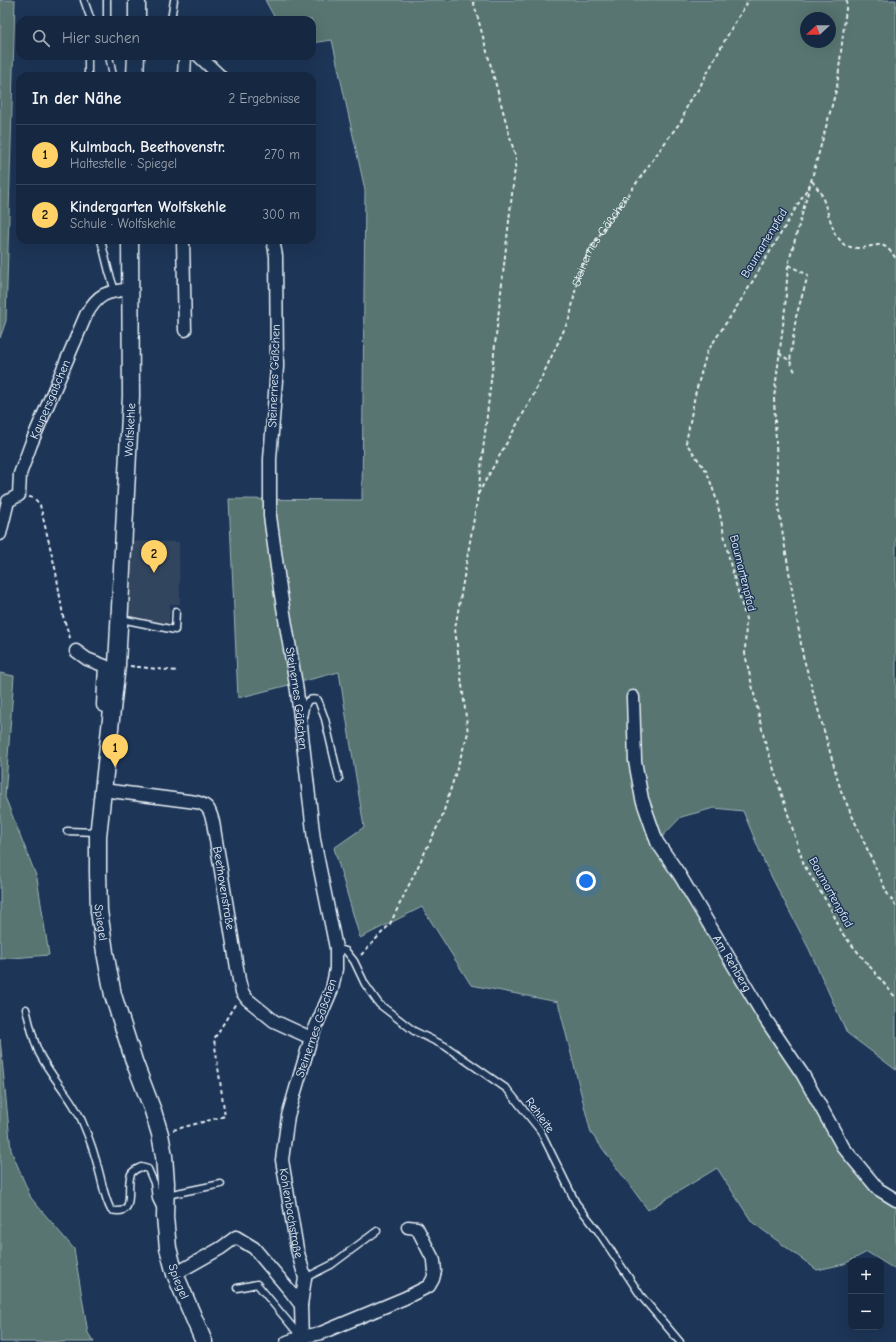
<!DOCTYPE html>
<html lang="de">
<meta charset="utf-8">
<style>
body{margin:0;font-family:"Comic Neue",sans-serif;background:#23344c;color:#f1f3f6}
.controls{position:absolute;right:12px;bottom:12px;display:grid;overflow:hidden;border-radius:8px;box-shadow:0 4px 16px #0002}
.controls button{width:36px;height:36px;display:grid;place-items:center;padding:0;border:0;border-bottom:1px solid #35445a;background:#162841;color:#f1f3f6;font:20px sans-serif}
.compass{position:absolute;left:800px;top:12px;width:36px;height:36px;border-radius:50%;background:#162841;box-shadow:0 4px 16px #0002;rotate:248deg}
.you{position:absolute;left:586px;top:881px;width:14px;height:14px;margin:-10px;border:3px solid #fff;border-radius:50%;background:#1a73e8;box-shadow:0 0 0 6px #1a73e833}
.badge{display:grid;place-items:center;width:26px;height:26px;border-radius:50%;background:#ffd166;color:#111;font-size:13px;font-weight:700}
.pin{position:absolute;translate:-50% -33px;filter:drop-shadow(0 1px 2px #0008)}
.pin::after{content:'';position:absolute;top:21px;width:14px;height:12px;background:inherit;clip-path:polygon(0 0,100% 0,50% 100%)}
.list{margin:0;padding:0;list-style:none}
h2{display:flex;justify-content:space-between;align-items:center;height:52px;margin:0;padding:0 16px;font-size:17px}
h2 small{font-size:13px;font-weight:400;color:#9ea6b1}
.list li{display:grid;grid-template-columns:26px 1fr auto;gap:12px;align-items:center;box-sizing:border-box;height:60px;padding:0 16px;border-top:1px solid #35445a}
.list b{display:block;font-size:15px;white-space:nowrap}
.list p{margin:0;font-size:13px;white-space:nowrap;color:#9ea6b1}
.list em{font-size:13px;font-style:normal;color:#9ea6b1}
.icon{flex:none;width:22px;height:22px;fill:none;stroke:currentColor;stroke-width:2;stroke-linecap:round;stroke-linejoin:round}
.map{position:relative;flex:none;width:896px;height:1342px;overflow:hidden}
.search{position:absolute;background:#162841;box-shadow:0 4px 16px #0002;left:16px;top:16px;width:300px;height:44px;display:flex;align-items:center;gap:10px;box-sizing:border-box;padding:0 14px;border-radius:12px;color:#9ea6b1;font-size:15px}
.panel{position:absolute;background:#162841;box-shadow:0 4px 16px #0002;left:16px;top:72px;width:300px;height:172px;border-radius:12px}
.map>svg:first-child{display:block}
</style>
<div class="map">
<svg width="896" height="1342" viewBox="0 0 896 1342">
<rect width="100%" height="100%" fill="#1d3557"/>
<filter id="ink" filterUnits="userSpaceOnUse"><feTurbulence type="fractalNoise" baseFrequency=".025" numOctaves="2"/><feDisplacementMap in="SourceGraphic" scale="8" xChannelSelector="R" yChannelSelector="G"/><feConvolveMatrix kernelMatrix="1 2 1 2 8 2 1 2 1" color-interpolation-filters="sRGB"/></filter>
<g filter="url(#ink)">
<path fill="#32445e" d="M129 541 179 542 180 604H170L169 626 141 621 129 617 127 612Z"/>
<path fill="#587471" stroke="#a0b2b4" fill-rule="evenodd" d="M0 0H15L6 321 0 338Z
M265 0H896V1070L847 1033 809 949 766 866 743 811 714 808 681 817 657 842 843 1147 896 1200V1270L867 1252 844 1264 817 1270 752 1222 717 1168 648 1210 591 1133 558 1002 471 985 422 907 360 938 334 848 364 827 339 672 238 698 229 499 362 500 365 190 332 40 312 43V20H276ZM806 18H830V42H806Z
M0 673 14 676 5 797 37 878 49 955 0 959Z
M0 1039 11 1150 31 1198 74 1249 88 1333 94 1342H0Z"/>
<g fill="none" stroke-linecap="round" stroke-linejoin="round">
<g stroke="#e8f1f8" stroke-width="9">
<path id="lane" d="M84 0 91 20
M107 0V20
M171 20 174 0
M109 56 113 76
M88 76V56
M101 240 109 272 115 291
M121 619 175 630 176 611
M303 717C306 707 304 696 318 700L325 719 339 779
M67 831 97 832
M336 948 346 951 354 961 365 984 379 1004 414 1031 445 1046 507 1089 540 1130 576 1203 598 1231 641 1296 680 1342
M26 1009C30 1024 33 1040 39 1053 52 1079 74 1099 84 1126 91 1142 96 1159 100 1175 103 1187 105 1199 111 1210 138 1217 125 1187 131 1174 133 1170 137 1169 141 1167L148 1169 154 1183 156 1199 161 1209
M167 1195 221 1184
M305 1278 331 1265 377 1231
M237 1288 257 1284 300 1336"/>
</g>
<g stroke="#e8f1f8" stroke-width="15">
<g id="street">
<path d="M199 56 220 76"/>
<path d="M184 76 185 56"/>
<path d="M183 240 185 330"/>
<path id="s2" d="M273 240 276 256 277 367 270 459V516L280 589 297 691 314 840 336 948V969L332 989 311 1038 297 1085 288 1116 282 1160 297 1249 305 1278 301 1305 302 1342"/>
<path id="s3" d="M0 534 8 501 19 495 20 474 31 444 86 315C99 292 107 292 131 289"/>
<path d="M76 651 87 659 105 666 103 705 112 709"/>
<path id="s4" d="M633 697 635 761 642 799 657 842 679 874 766 1020 803 1075 843 1147 878 1189 896 1200"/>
<path id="s5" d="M103 790 196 802C209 805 210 811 213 822L239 980 242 992 247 999 274 1021 311 1038"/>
<path d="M175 1274 221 1248 236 1237 254 1248 291 1292 301 1305"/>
<path d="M287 1342 301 1337 321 1333 405 1298 429 1286 433 1279 435 1271 434 1261 417 1228 408 1227"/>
</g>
</g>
<g stroke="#e8f1f8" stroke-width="19">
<g id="secondary">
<path d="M137 20V0"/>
<path d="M135 76 136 56"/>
<path id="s6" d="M130 240 131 396 117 665 98 836V872L99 911 105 952 113 995 134 1061 153 1111 160 1134 164 1156 166 1183 165 1217 168 1248 175 1274 204 1342"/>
</g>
</g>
<g stroke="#e8f1f8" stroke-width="2" stroke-dasharray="4 3" stroke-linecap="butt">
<path d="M847 0 837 87 788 265 785 309 774 398 779 511 803 656 841 791 887 893 896 906"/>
<path d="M812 181 821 193 835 234 845 246C850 247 855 248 861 248 880 245 884 240 896 259"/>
<path d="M810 184 745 294 707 352 695 395 686 443 707 472 717 501 731 567 746 619 745 654 764 738 804 865 830 907 842 933 896 998"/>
<path d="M788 265 808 275 796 317 790 361"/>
<path d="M779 353 790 361 796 374"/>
<path id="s1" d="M478 494 533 396 570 317 578 277 589 250 669 137 682 120 689 101 698 90 731 29 749 0"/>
<path d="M29 497 34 498 40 505 56 572 63 616 71 641"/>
<path d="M130 666 177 671"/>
<path d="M361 955 390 924 442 817 468 733 455 629 478 495 516 159 473 0"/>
<path d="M173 1130 225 1116 214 1039 236 1003"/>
</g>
<use href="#lane" stroke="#1d3557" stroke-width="6"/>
<use href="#street" stroke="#1d3557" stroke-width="12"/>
<use href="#secondary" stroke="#1d3557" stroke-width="16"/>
</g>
</g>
<g text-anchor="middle" stroke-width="3" stroke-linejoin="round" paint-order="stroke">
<g font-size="12" fill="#e8f1f8" stroke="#1d3557">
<text dy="4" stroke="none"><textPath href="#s1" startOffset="283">Steinernes Gäßchen</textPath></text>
<text transform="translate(764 243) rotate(-59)" y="4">Baumartenpfad</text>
<text transform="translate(274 376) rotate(-88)" y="4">Steinernes Gäßchen</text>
<text dy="4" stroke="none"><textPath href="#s3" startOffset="148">Kaupersgäßchen</textPath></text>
<text transform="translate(130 430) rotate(-87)" y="4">Wolfskehle</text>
<text transform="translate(743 573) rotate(76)" y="4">Baumartenpfad</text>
<text dy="4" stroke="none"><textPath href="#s2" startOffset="461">Steinernes Gäßchen</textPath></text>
<text dy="4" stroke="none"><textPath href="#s5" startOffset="189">Beethovenstraße</textPath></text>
<text transform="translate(831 892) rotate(61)" y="4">Baumartenpfad</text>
<text dy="4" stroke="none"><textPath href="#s6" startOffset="684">Spiegel</textPath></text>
<text dy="4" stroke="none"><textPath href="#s4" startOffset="291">Am Rehberg</textPath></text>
<text transform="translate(316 1028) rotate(-71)" y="4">Steinernes Gäßchen</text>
<text transform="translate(540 1115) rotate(54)" y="4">Rehleite</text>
<text dy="4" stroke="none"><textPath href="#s2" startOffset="988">Kohlenbachstraße</textPath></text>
<text dy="4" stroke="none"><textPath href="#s6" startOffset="1054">Spiegel</textPath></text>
</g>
</g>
</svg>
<div class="controls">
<button>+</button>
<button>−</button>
</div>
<svg class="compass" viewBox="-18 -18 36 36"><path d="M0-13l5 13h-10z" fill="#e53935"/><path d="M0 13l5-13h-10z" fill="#9ea6b1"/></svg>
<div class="you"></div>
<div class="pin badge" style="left:115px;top:767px">1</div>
<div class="pin badge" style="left:154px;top:573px">2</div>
<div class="search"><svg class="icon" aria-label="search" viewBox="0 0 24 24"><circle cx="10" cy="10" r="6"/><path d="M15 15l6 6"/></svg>Hier suchen</div>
<section class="panel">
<h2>In der Nähe<small>2 Ergebnisse</small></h2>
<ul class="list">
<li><span class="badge">1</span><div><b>Kulmbach, Beethovenstr.</b><p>Haltestelle · Spiegel</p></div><em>270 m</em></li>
<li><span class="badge">2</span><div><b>Kindergarten Wolfskehle</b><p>Schule · Wolfskehle</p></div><em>300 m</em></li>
</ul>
</section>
</div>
